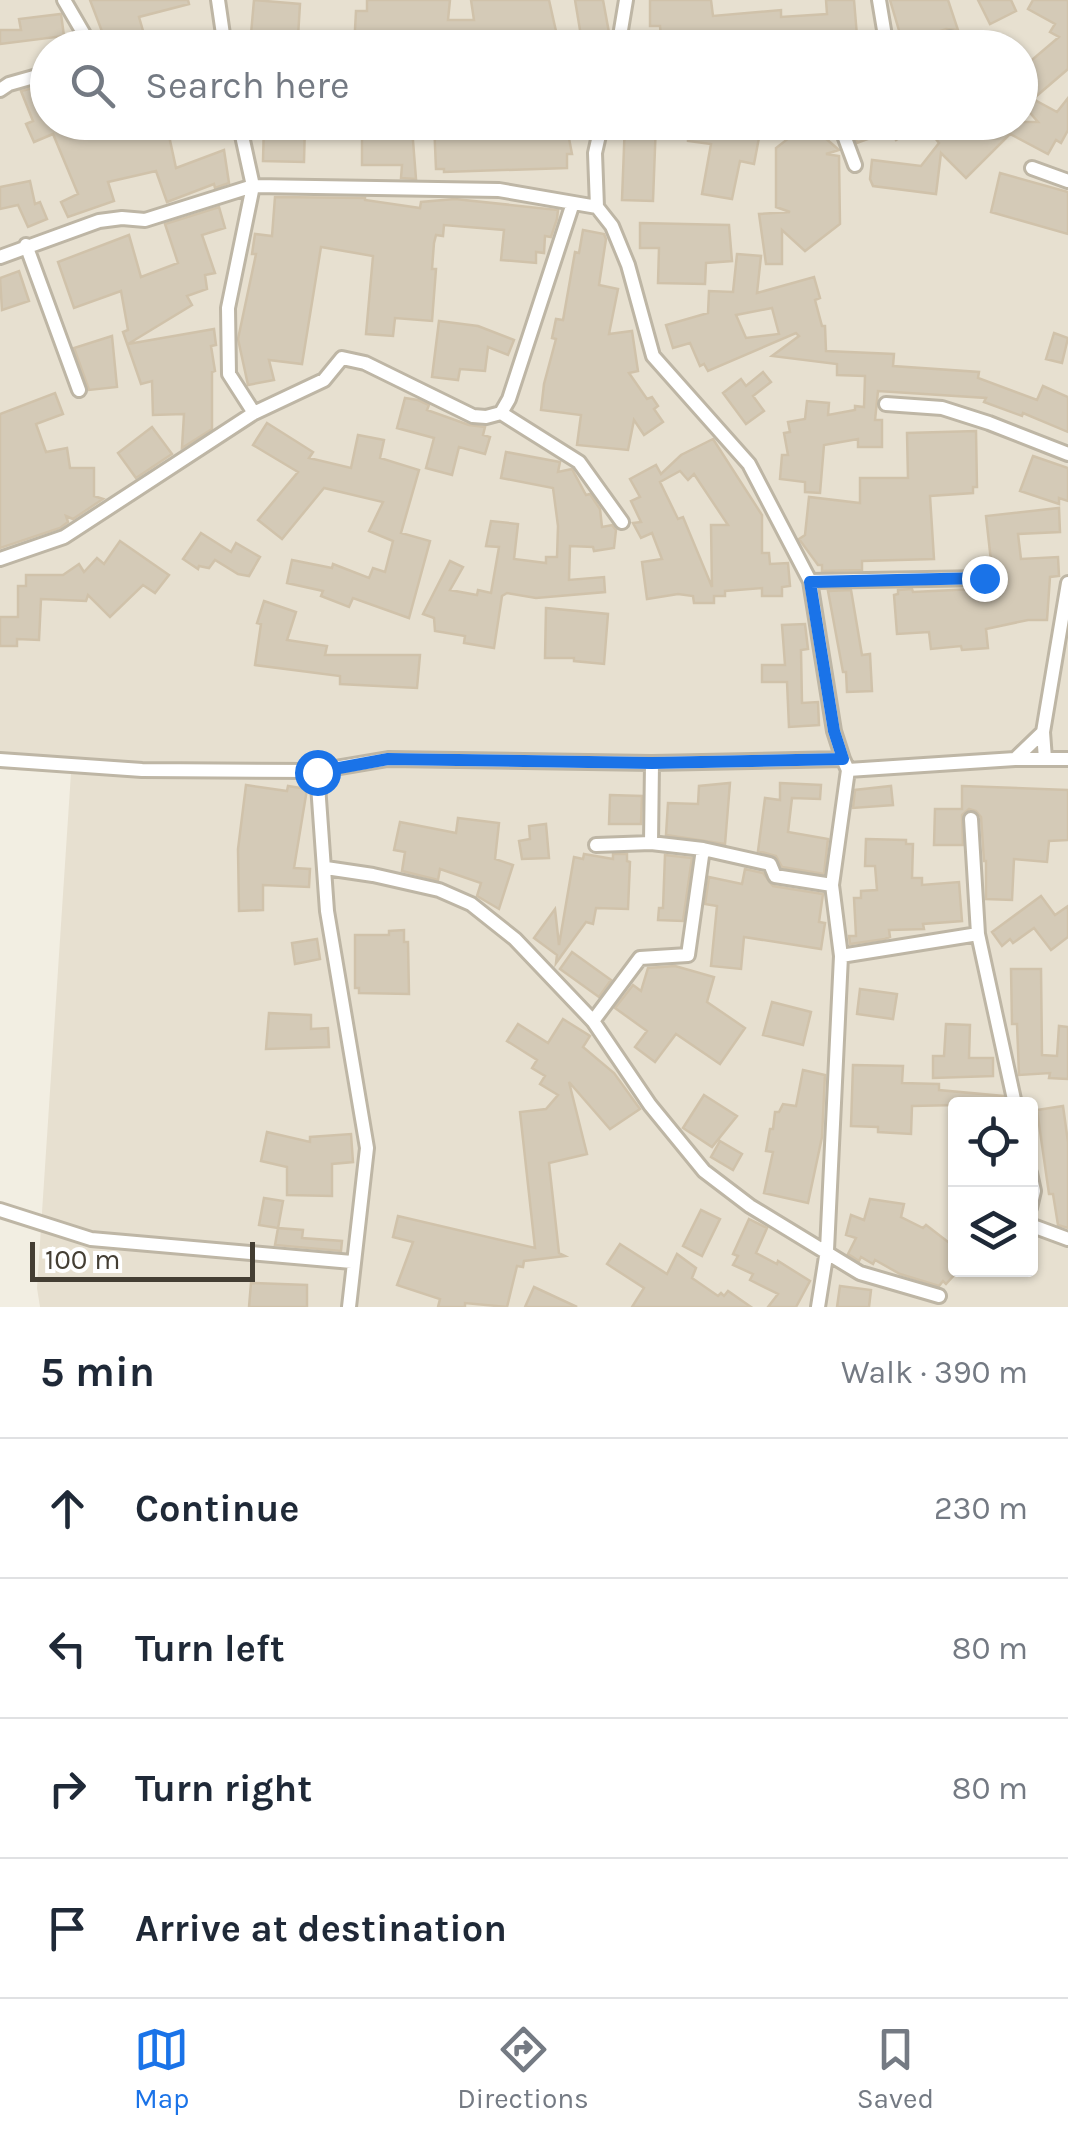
<!DOCTYPE html>
<meta charset="utf-8">
<style>
body{margin:0;font-family:Karla,sans-serif;background:#f2f2f3;color:#1f2937}
.controls{position:absolute;right:30px;bottom:30px;display:grid;overflow:hidden;border-radius:10px;box-shadow:0 2px 8px #0004}
.controls button{width:90px;height:90px;display:grid;place-items:center;padding:0;border:0;border-bottom:2px solid #e0e1e3;background:#fff;color:#1f2937;font:50px sans-serif}
.scale{position:absolute;left:30px;bottom:25px;width:225px;box-sizing:border-box;padding-left:10px;border:5px solid #443e33;border-top:0;font-size:28px;line-height:35px;white-space:nowrap;color:#443e33;-webkit-text-stroke:8px #fff;paint-order:stroke}
.stop{position:absolute;width:30px;height:30px;margin:-22px;border:8px solid #1a73e8;border-radius:50%;background:#fff}
.stop.end{background:#1a73e8;border-color:#fff;box-shadow:0 2px 10px #0008}
.list{margin:0;padding:0;list-style:none}
h2{display:flex;justify-content:space-between;align-items:center;height:130px;margin:0;padding:0 40px;font-size:42px}
h2 small{font-size:32px;font-weight:400;color:#747a83}
.list li{display:grid;grid-template-columns:65px 1fr auto;gap:30px;align-items:center;box-sizing:border-box;height:140px;padding:0 40px;border-top:2px solid #e0e1e3}
.list b{display:block;font-size:38px;white-space:nowrap}
.list em{font-size:32px;font-style:normal;color:#747a83}
.icon{flex:none;width:55px;height:55px;fill:none;stroke:currentColor;stroke-width:2;stroke-linecap:round;stroke-linejoin:round}
.map{position:relative;flex:none;width:1068px;height:1307px;overflow:hidden}
.search{position:absolute;background:#fff;box-shadow:0 2px 8px #0004;left:30px;right:30px;top:30px;height:110px;display:flex;align-items:center;gap:25px;box-sizing:border-box;padding:0 35px;border-radius:55px;color:#747a83;font-size:38px}
.sheet{height:690px;background:#fff}
nav{display:flex;justify-content:space-around;align-items:center;box-sizing:border-box;height:140px;border-top:2px solid #e0e1e3;background:#fff;font-size:28px;color:#747a83}
nav a{display:grid;justify-items:center;gap:5px}
nav .on{color:#1a73e8}
.map>svg:first-child{display:block}
</style>
<div class="map">
<svg width="1068" height="1307" viewBox="0 0 1068 1307">
<rect width="100%" height="100%" fill="#f2eee2"/>
<path fill="#e7e0d0" fill-rule="evenodd" d="M0 0H1068V1307H40L37 1288 71 773 0 769ZM48 48H1020V122H48ZM956 1104H1030V1270H956Z"/>
<path fill="#d4cab7" stroke="#d0c2aa" stroke-width="2.5" fill-rule="evenodd" d="M90 0H188L189 4 139 17 148 48H104L100 34H103Z
M254 0 300 4 298 37 251 34Z
M367 0H450L448 20H474L471 0H549L558 40 523 48H354L356 11H367Z
M575 0H603L610 38 608 48H583Z
M650 0H711L713 16 781 10V17L827 14 826 0H854L858 48H788L787 35 744 36V48H662L660 26H650Z
M890 0H948L958 30 946 29 903 44Z
M978 0H1011L1016 11 990 24Z
M1033 0H1068V69L1033 99 1057 112 1068 98V130L1061 143 1056 140 1048 154 1010 134 966 178 941 153 936 194 873 186 870 179 872 160 921 166 939 143 923 123 896 140 890 131 857 143 850 122H965L970 129 978 122H1038L1024 106 1020 109V70L1059 37 1050 32 1055 24 1028 9Z
M61 14 64 36 0 44V30H21L19 19Z
M48 84V122H78L72 125 74 130 110 122 134 125 166 122 176 168 224 150 229 183 215 188 214 184 167 202 156 171 108 182 114 201 68 217 61 202 78 194 53 134 34 142 26 124 33 121 21 91Z
M434 122H533V128H567L572 154H567V168L444 172V169H436Z
M625 122H656L653 201 622 200Z
M659 122H762L754 164 740 161 732 199 702 194 711 144 688 141V134L659 128Z
M264 123 305 124 304 162 263 161Z
M808 123 839 150 826 154 839 156 840 224 805 251 782 230V264H766L759 214 790 212 776 207V148Z
M412 128 416 179 401 178 402 165H362V138H385V130Z
M1000 173 1068 192V234L991 212Z
M30 181 35 204 40 202 47 219 28 227 18 205 0 209V187Z
M275 197 365 198V200L420 208 421 202 455 199 558 210 557 219 551 237 545 236 544 253 536 252V263L501 260 504 230 444 225 443 236 436 235 434 243 432 269H436L432 321 395 318 393 336 366 334 373 256 321 247 302 364 269 360 274 380 248 385 238 339 256 254H252L255 234 272 236Z
M219 207 225 228 202 235 215 273 205 275 207 289 187 296 192 305 128 344 214 329 216 345 211 346 215 371 212 372V429L182 448 184 414 153 415 152 381 141 384 123 332 128 330 121 291 74 308 58 262 129 235 141 277 178 263 165 224Z
M640 223 729 225 732 261 706 263 705 284 658 283 659 248H640Z
M583 230 604 234 606 239 599 285 618 289 609 334 632 331 638 371 629 373 647 399 652 397 658 406 654 409 663 422 644 435 634 420 628 450 577 445 581 415 541 410 544 384 556 339 552 338 556 319 563 320 575 252 579 253Z
M737 254 761 256 757 293 814 277 820 298 815 300 822 326H825L826 351 894 354 893 366 979 372 978 378 1037 400 1043 386 1068 397V432L1023 413 1022 416 984 402 986 398 878 391 875 420H882V447H858V439L824 445 820 493 805 492V482L780 479 782 455H788L784 433 790 432 788 422 805 419 807 401 829 403 828 415 855 410V406L864 407 865 376 837 375V364L772 356 799 336 796 333 708 371 704 364 700 366 690 343 673 348 666 325 708 313 709 291 733 292ZM772 308 779 334 746 338 736 315Z
M19 271 29 301 2 310 0 278Z
M439 321 478 326 514 340 508 355 488 347 485 371 460 369 458 380 432 377Z
M1054 333 1068 338 1062 363 1046 359Z
M112 336 117 387 89 390 74 348Z
M763 372 771 382 753 396 764 411 746 424 723 393 741 379 746 386Z
M55 393 63 414 36 424 46 452 67 448 70 468H94V496L103 499 73 519 66 516 68 522 60 528 0 548V414Z
M405 398 418 400 429 405 427 410 469 425 485 427 483 435 490 437 485 454 459 447 452 475 426 468 434 438 397 428Z
M267 423 313 452 309 458 351 468 358 435 384 440 380 458 419 470 401 533 430 541 409 618 353 598 349 607 321 596 323 591 287 583 292 560 332 568 333 564 369 578 373 568 385 572 393 541 369 531 383 502 324 488 282 539 258 520 298 472 253 445Z
M152 427 172 454 136 478 118 453Z
M976 431 977 487H973V493L930 496 934 559 862 561V570L822 571V565H818L799 539 805 535 809 497 860 503V478H908L907 433Z
M713 439 762 515V553H769L770 564 788 563 790 586 782 587V596H762V588L725 591V596H714V603H694L693 596 678 594 647 599 642 562 662 559 652 533 641 538 633 523 641 522 631 501 640 497 630 479 656 465 661 474 681 455ZM680 471 688 480 694 474 728 525H711L712 587 683 517 678 519 660 482Z
M506 452 560 462 558 472 572 469 586 495 590 494 600 509 602 527 612 525 616 530 614 548 594 551 593 547 570 546 569 580 604 577 605 592 536 598 507 593 502 596 494 648 464 643 465 636 435 631 434 618 423 614 450 561 463 567 450 590 477 595 478 590 491 593 499 547 486 546 491 521 518 524 514 559 546 563V557H557L558 526 553 488 501 478Z
M1033 456 1068 468V501L1059 498V504L1020 491Z
M1059 508 1060 532 1018 534 1021 559 1058 557 1059 576 1050 577 1047 620H1028L986 629 988 648 962 650 961 646 931 649 929 632 897 634 894 595 898 594V590L912 589 913 592 994 588 986 516Z
M201 533 231 552 236 543 260 557 249 576 238 574 215 560 209 568 199 566 198 569 183 559Z
M120 541 169 575 155 593 143 585 110 617 88 595 86 601 41 599 39 640 17 639V646H0V617H18V586H26V575H63L79 564 84 572 97 558 104 564Z
M851 590 862 655 870 654 872 691 847 692 846 672H843L828 591Z
M264 601 296 612 287 640 327 646 325 655H420L417 688 340 684V676L255 665 261 624 257 623Z
M546 608 608 614 604 664 574 661V658H545Z
M805 624 808 649 801 650 802 703 818 702 819 725 789 727 787 682H762V665H785L782 625Z
M730 783 725 844 666 835 668 803 698 804 699 786Z
M780 783 821 785 820 799 792 798 788 832 828 839 824 874 782 867 776 856 758 851 765 798 780 800Z
M246 785 287 791 288 786 307 789 294 868 310 869 309 887 263 885V910L239 911 238 849Z
M891 786 893 805 853 808 855 790Z
M962 786 1068 790V840L1049 841 1047 862 1014 859 1012 900 986 899V861H984L981 817 976 811 969 809 962 815 963 845H934L935 809H962Z
M610 795 642 796 641 824H609Z
M458 818 499 823 495 859 513 865 499 909 477 896 481 883 440 869 438 880 402 871 405 852 394 850 400 822 456 833Z
M546 824 549 858 522 859 519 841 530 839 529 826Z
M866 839 906 840V844H913L912 878H922V885L959 882 962 921 923 924 924 929 889 930 890 937 885 939 850 944 849 936H856L854 898H861V891L877 890 875 866H865Z
M584 854 613 859V854H627V861L630 862 628 909 596 908 593 924 586 922 556 963 557 955 534 938 555 909 559 945 574 857 583 859Z
M665 855 692 858 683 921 658 920 659 908H663Z
M745 869 763 873 773 886 823 894 819 922 825 923 821 949 744 937 741 969 711 966 717 906 705 904 709 877 742 884Z
M1041 896 1055 915 1068 906V937L1051 950 1034 928 1013 943 1010 939 1002 946 992 932Z
M404 930V942H408L409 994 359 993V988H355V935H389V931Z
M317 939 320 959 295 964 292 943Z
M572 952 611 980 599 997 560 969Z
M675 966 714 977 707 1002 745 1028 720 1064 676 1034 655 1062 635 1047 647 1031 615 1008 633 985 641 991 648 968Z
M1011 969H1041L1042 1055 1057 1056 1059 1026 1068 1027V1079L1049 1078 1050 1073 1019 1075 1017 1024H1012Z
M860 989 897 994 893 1019 857 1014Z
M772 1002 811 1012 803 1045 763 1035Z
M269 1013 311 1015V1029L328 1028 329 1047 266 1049Z
M563 1019 590 1036 583 1047 614 1073 640 1109 610 1129 569 1082 587 1154 549 1163 559 1253 565 1256 524 1261 523 1267 517 1266 507 1307 465 1303V1307H438L440 1299 397 1285 413 1242 393 1237 398 1216 535 1248 520 1112 546 1109 558 1095 540 1084 545 1076 532 1068 537 1060 507 1041 518 1024 548 1043Z
M946 1024 970 1025 969 1058H993V1076L933 1078V1056H944Z
M853 1065 903 1066 902 1083 939 1084V1090L1003 1096V1104L912 1106 911 1134 878 1132V1127L851 1126Z
M803 1070 825 1075 822 1137 808 1203 764 1193 773 1152 766 1151 770 1129H773L775 1112H779L783 1104 796 1106Z
M704 1095 737 1116 712 1147 683 1128Z
M1063 1106 1068 1142V1228L1058 1225 1053 1194H1049L1037 1110Z
M267 1132 310 1142V1137L351 1134 353 1162 332 1164V1196L287 1195V1167L261 1161Z
M720 1141 742 1154 733 1170 711 1157Z
M264 1198 283 1201 278 1228 303 1230 302 1238 342 1241 341 1251 275 1245 278 1228 259 1225Z
M870 1199 904 1204 901 1217 923 1228 926 1225 956 1248V1273L946 1284 943 1281 939 1286 900 1274 875 1260 873 1264 861 1257 859 1261 848 1254 856 1238 846 1235 851 1215 864 1220Z
M701 1210 720 1219 702 1256 683 1246Z
M749 1219 767 1228 756 1253 777 1264 778 1261 810 1281 796 1307H768L778 1294 750 1280 753 1274 733 1265 738 1256 733 1254Z
M620 1244 667 1274 677 1254 696 1268 692 1278 718 1296 721 1293 724 1296 728 1291 751 1307H632L644 1288 607 1264Z
M251 1283 307 1285V1307H249Z
M840 1286 871 1290 869 1307H837Z
M534 1287 577 1307H525Z"/>
<g fill="none" stroke-linecap="round" stroke-linejoin="round">
<g stroke="#beb6a5" stroke-width="18">
<path id="minor" d="M64 0 92 48
M218 0 225 48
M879 0 887 48
M618 48 626 0
M924 48 950 38
M0 90 9 84 48 73
M239 122 253 186 228 308 229 374 254 413 324 380 342 358 365 363 473 416 486 417 501 413 509 399 573 203
M602 122 595 153 597 207 612 226 628 265 653 356 749 464 810 581 834 731 843 759
M839 122 855 165
M1032 168 1068 181
M26 245 79 390
M0 257 99 221 122 218 145 220 253 186 499 190 597 207
M886 404 942 408 989 423 1068 454
M501 413 579 462 622 522
M0 559 64 537 254 413
M810 581 985 578
M1015 759 1043 732
M1045 759 1043 732 1068 583
M0 760 142 770 317 771 388 759 652 763 843 759 848 770 1015 759H1068
M317 771 327 911 367 1148 349 1307
M971 819 978 934
M651 843 652 763
M596 845 651 843 703 849 770 864 775 876 832 885
M326 868 373 875 439 890 471 904 515 939 593 1021 650 1105 704 1171 750 1206 860 1273 939 1296
M841 956 978 934 1015 1104
M593 1021 640 958 688 955 703 849
M1030 1173 1034 1191 1030 1208
M0 1210 91 1239 352 1262
M1030 1225 1068 1239
M818 1307 827 1250 841 956 832 885 848 770"/>
</g>
<use href="#minor" stroke="#fff" stroke-width="12"/>
</g>
<g fill="none" stroke-linecap="round" stroke-linejoin="round">
<path stroke="#1a73e8" stroke-width="12" d="M317 772 388 759 652 763 843 759 834 731 810 582 984 578"/>
</g>
</svg>
<div class="controls">
<button><svg class="icon" aria-label="locate" viewBox="0 0 24 24"><circle cx="12" cy="12" r="6"/><path d="M12 2v4M12 18v4M2 12h4M18 12h4"/></svg></button>
<button><svg class="icon" aria-label="layers" viewBox="0 0 24 24"><path d="M12 4l9 5-9 5-9-5zM3 14l9 5 9-5"/></svg></button>
</div>
<div class="scale">100 m</div>
<div class="stop" style="left:317px;top:772px"></div>
<div class="stop end" style="left:984px;top:578px"></div>
<div class="search"><svg class="icon" aria-label="search" viewBox="0 0 24 24"><circle cx="10" cy="10" r="6"/><path d="M15 15l6 6"/></svg>Search here</div>
</div>
<section class="sheet">
<h2>5 min<small>Walk · 390 m</small></h2>
<ul class="list">
<li><svg class="icon" aria-label="ahead" viewBox="0 0 24 24"><path d="M12 20V5M6 11l6-6 6 6"/></svg><div><b>Continue</b></div><em>230 m</em></li>
<li><svg class="icon" aria-label="left" viewBox="0 0 24 24"><path d="M17 20v-9H6M10 6l-5 5 5 5"/></svg><div><b>Turn left</b></div><em>80 m</em></li>
<li><svg class="icon" aria-label="right" viewBox="0 0 24 24"><path d="M7 20v-9h11M14 6l5 5-5 5"/></svg><div><b>Turn right</b></div><em>80 m</em></li>
<li><svg class="icon" aria-label="arrive" viewBox="0 0 24 24"><path d="M6 21V4h12l-3 4 3 4H6"/></svg><div><b>Arrive at destination</b></div></li>
</ul>
</section>
<nav>
<a class="on"><svg class="icon" aria-label="map" viewBox="0 0 24 24"><path d="M3 6l6-2 6 2 6-2v14l-6 2-6-2-6 2zM9 4v14M15 6v14"/></svg>Map</a>
<a><svg class="icon" aria-label="directions" viewBox="0 0 24 24"><path d="M12 3l9 9-9 9-9-9zM9 14v-3h6M13 9l2 2-2 2"/></svg>Directions</a>
<a><svg class="icon" aria-label="saved" viewBox="0 0 24 24"><path d="M7 4h10v16l-5-4-5 4z"/></svg>Saved</a>
</nav>
